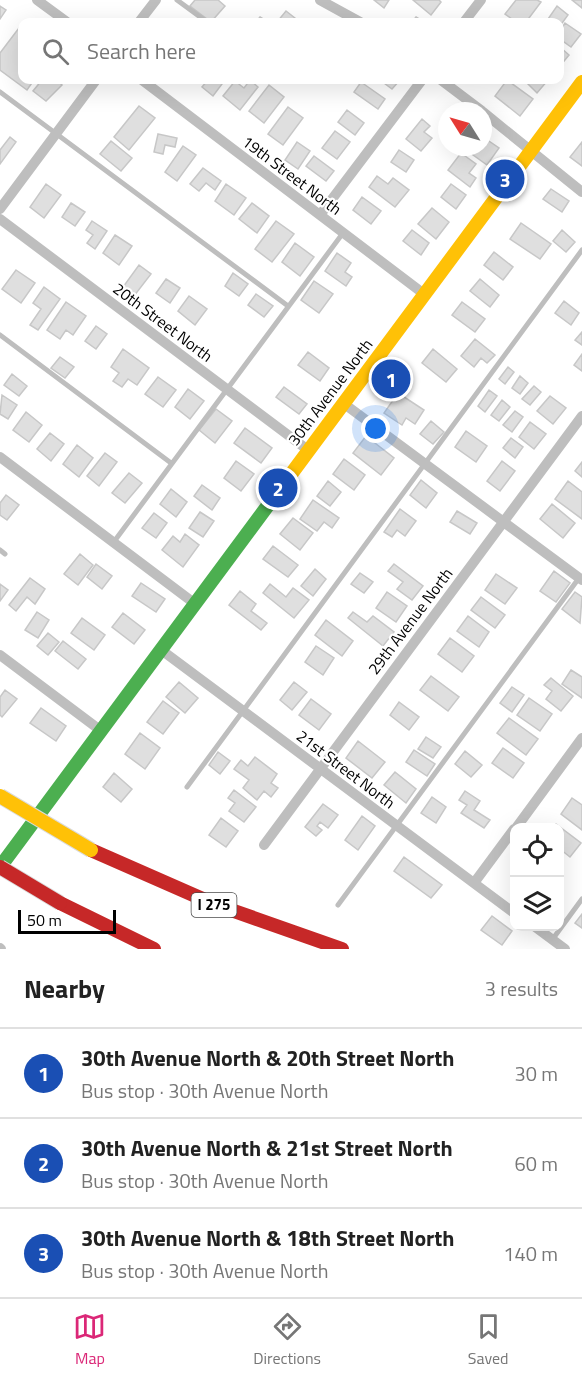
<!DOCTYPE html>
<meta charset="utf-8">
<style>
body{margin:0;font-family:"Titillium Web",sans-serif;background:#f6f6f6;color:#222}
.controls{position:absolute;right:18px;bottom:18px;display:grid;overflow:hidden;border-radius:12px;box-shadow:0 6px 24px #0002}
.controls button{width:54px;height:54px;display:grid;place-items:center;padding:0;border:0;border-bottom:2px solid #e0e0e0;background:#fff;color:#222;font:30px sans-serif}
.compass{position:absolute;left:438px;top:102px;width:54px;height:54px;border-radius:50%;background:#fff;box-shadow:0 6px 24px #0002;rotate:307deg}
.scale{position:absolute;left:18px;bottom:15px;width:98px;box-sizing:border-box;padding-left:6px;border:3px solid #000;border-top:0;font-size:16px;line-height:21px;white-space:nowrap;color:#000;-webkit-text-stroke:4px #fff;paint-order:stroke}
.you{position:absolute;left:376px;top:429px;width:21px;height:21px;margin:-15px;border:4px solid #fff;border-radius:50%;background:#1a73e8;box-shadow:0 0 0 9px #1a73e833}
.badge{display:grid;place-items:center;width:39px;height:39px;border-radius:50%;background:#db2777;color:#fff;font-size:20px;font-weight:700}
.pin{position:absolute;translate:-50% -50%;border:3px solid #fff;box-shadow:0 2px 6px #0006}
.list{margin:0;padding:0;list-style:none}
h2{display:flex;justify-content:space-between;align-items:center;height:78px;margin:0;padding:0 24px;font-size:26px}
h2 small{font-size:20px;font-weight:400;color:#767676}
.list li{display:grid;grid-template-columns:39px 1fr auto;gap:18px;align-items:center;box-sizing:border-box;height:90px;padding:0 24px;border-top:2px solid #e0e0e0}
.list b{display:block;font-size:22px;white-space:nowrap}
.list p{margin:0;font-size:20px;white-space:nowrap;color:#767676}
.list em{font-size:20px;font-style:normal;color:#767676}
.icon{flex:none;width:33px;height:33px;fill:none;stroke:currentColor;stroke-width:2;stroke-linecap:round;stroke-linejoin:round}
.map{position:relative;flex:none;width:582px;height:949px;overflow:hidden}
.search{position:absolute;background:#fff;box-shadow:0 6px 24px #0002;left:18px;right:18px;top:18px;height:66px;display:flex;align-items:center;gap:15px;box-sizing:border-box;padding:0 21px;border-radius:12px;color:#767676;font-size:22px}
.sheet{height:348px;background:#fff}
nav{display:flex;justify-content:space-around;align-items:center;box-sizing:border-box;height:84px;border-top:2px solid #e0e0e0;background:#fff;font-size:16px;color:#767676}
nav a{display:grid;justify-items:center;gap:3px}
nav .on{color:#db2777}
.map>svg:first-child{display:block}
</style>
<div class="map">
<svg width="582" height="949" viewBox="0 0 582 949">
<rect width="100%" height="100%" fill="#fff"/>
<path fill="#dfdfdf" stroke="#c7c7c7" stroke-width="1.5" d="M195 0H218L225 6 211 22 190 6Z
M374 0H389L384 8Z
M413 0H439L441 2 431 15Z
M516 0H537L541 2 526 22H516L505 14Z
M572 0H582V8Z
M0 6 6 10 0 19Z
M557 6 568 15 560 26V22L548 19Z
M286 11 300 22H277Z
M260 17 268 22H256Z
M416 17 424 22H412Z
M565 23 581 34 571 47 560 39V31Z
M22 24V80H34L27 90 0 70V53Z
M560 47 569 55 560 66Z
M42 80H62L60 83 62 85 46 101 33 91Z
M208 80H225L213 96 202 87Z
M250 80 258 87 240 110 223 96 235 81 244 88Z
M380 80H400L392 89Z
M507 80 533 99 520 116 495 96Z
M524 80H548L537 93Z
M361 82 385 99 378 109 354 92Z
M269 85 284 97 264 123 249 111Z
M139 106 155 118 129 150 114 137Z
M288 107 303 118 283 145 268 134Z
M347 110 364 123 355 135 338 122Z
M422 119 430 126 424 132 432 138 421 151 406 139Z
M335 131 350 142 337 159 322 148Z
M158 134 177 138 175 147 165 145 163 154 154 152Z
M10 137 16 142 0 164V150Z
M483 137 499 148 487 165 462 147H483Z
M111 141 132 158 121 171 100 154Z
M297 142 310 151 298 169 285 160Z
M582 142V166L570 157Z
M183 146 196 155 177 181 165 172Z
M399 150 414 160 406 172 391 162Z
M461 153 476 164 469 173 476 178 470 187 448 170Z
M314 156 334 171 326 181 306 166Z
M203 168 221 181 215 190 206 183 199 191 190 184Z
M377 176 388 184 393 178 409 190 395 207 369 187Z
M46 184 61 195 44 218 30 207Z
M226 184 246 198 234 215 215 201Z
M451 184 466 195 456 209 441 197Z
M551 189 569 201 562 212 543 199Z
M362 197 381 211 371 224 353 210Z
M71 203 85 212 75 226 62 217Z
M252 203 269 216 257 233 239 219Z
M432 208 449 222 436 239 418 224Z
M92 221 107 231 95 249 87 243 93 235 86 230Z
M276 221 294 234 272 262 255 249Z
M521 223 551 244 540 259 510 239Z
M412 230 429 243 421 255 403 241Z
M562 230 575 242 566 252 553 241Z
M115 235 132 246 119 265 103 253Z
M295 243 314 257 300 276 282 262Z
M494 252 513 267 503 280 484 265Z
M337 253 351 263 345 272 352 277 346 286 325 271Z
M139 265 151 274 134 296 123 287Z
M16 270 35 283 21 303 2 289Z
M233 273 248 284 239 296 225 286Z
M166 279 180 288 170 303 156 293Z
M480 279 499 295 490 307 470 291Z
M314 281 333 294 319 313 301 300Z
M44 287 60 299 38 330 30 325 41 309 33 303Z
M256 294 273 306 264 317 248 305Z
M189 296 207 309 195 325 178 311Z
M564 301 579 313 571 325 555 313Z
M66 302 86 316 73 335 66 330 60 339 47 330Z
M462 302 485 319 475 332 452 315Z
M96 326 107 334 96 349 85 341Z
M582 332V345L575 340Z
M475 339 495 355 487 363 481 358 474 367 461 356Z
M123 349 149 368 137 385 128 379 122 387 113 381 119 373 111 367Z
M433 349 457 369 446 382 422 363Z
M308 352 329 368 320 381 298 365Z
M582 354V371L574 365Z
M60 357 74 367 65 378 51 368Z
M508 367 514 372 505 384 499 379Z
M12 374 27 386 19 396 4 385Z
M520 376 528 383 520 394 512 388Z
M158 377 176 390 163 407 145 394Z
M534 386 541 392 530 405 522 399Z
M284 387 307 404 299 414 276 397Z
M188 389 204 401 190 419 175 407Z
M489 390 497 396 485 412 478 406Z
M398 393 424 410 415 424 406 418 402 425 384 413Z
M2 395 17 405 8 419 0 414Z
M550 396 566 408 553 424 537 411Z
M502 400 510 407 499 421 491 415Z
M216 409 232 421 215 443 199 430Z
M515 411 523 417 512 432 503 425Z
M26 412 42 425 29 442 13 430Z
M431 421 444 432 433 444 420 434Z
M530 422 546 434 534 449 519 437Z
M245 428 272 448 261 463 234 443Z
M466 431 487 446 476 462 455 447Z
M50 433 64 444 51 461 37 449Z
M366 436 394 458 381 475 353 453Z
M511 438 523 447 515 458 503 448Z
M77 445 93 458 79 477 63 464Z
M105 453 117 462 99 486 87 476Z
M344 459 365 475 354 490 333 474Z
M236 461 254 474 241 491 224 478Z
M502 461 515 471 500 491 487 481Z
M582 462V477L575 471Z
M129 473 142 483 125 503 112 493Z
M421 480 437 493 426 508 410 495Z
M328 481 341 492 330 506 317 496Z
M568 481 582 492V519L555 499Z
M202 485 220 498 212 510 194 496Z
M171 489 187 502 176 517 160 504Z
M6 495 19 505 7 520 0 515V503Z
M313 500 339 518 332 528 324 522 317 531 300 519Z
M552 504 575 523 563 538 540 519Z
M400 509 416 521 405 536 397 530 392 537 384 532Z
M457 511 477 523 470 534 450 522Z
M200 512 214 521 203 537 189 528Z
M154 513 167 523 156 538 142 528Z
M293 518 313 533 300 550 280 534Z
M185 534 199 545 183 567 162 550 173 536 180 542Z
M273 546 298 565 288 577 263 559Z
M80 554 93 565 78 585 64 574Z
M96 564 112 576 102 589 87 577Z
M394 564 423 586 412 600 397 589 403 582 388 571Z
M315 569 326 579 313 596 301 586Z
M554 571 570 583 556 602 540 591Z
M360 573 373 582 364 593 351 584Z
M496 574 517 588 505 604 485 590Z
M30 578 45 589 35 604 27 597 16 611 9 605Z
M141 583 165 599 156 612 132 596Z
M0 584 8 590 0 601Z
M270 584 286 597 293 588 309 600 294 618 263 593Z
M240 591 256 604 251 611 267 623 261 630 229 605Z
M387 592 407 606 396 622 376 608Z
M575 592 582 597 580 623 562 609Z
M481 597 505 615 495 628 471 610Z
M37 612 49 620 38 638 25 630Z
M353 612 367 622 373 616 394 632 383 646 348 618Z
M123 613 145 630 134 644 112 627Z
M468 616 489 632 479 647 457 631Z
M82 618 105 635 94 650 71 633Z
M326 620 353 641 342 656 315 635Z
M48 633 59 642 48 655 37 646Z
M450 638 474 656 462 672 438 654Z
M63 641 86 659 78 669 55 651Z
M316 646 334 658 323 675 305 662Z
M571 670 582 677V698L562 684Z
M431 676 459 697 448 711 420 690Z
M551 678 573 696 561 711 546 699 552 691 544 685Z
M179 682 198 698 185 713 166 697Z
M294 682 307 692 292 710 280 700Z
M512 687 524 695 512 712 500 703Z
M5 690 17 699 2 717 0 715V697Z
M529 698 552 714 540 731 517 715Z
M311 699 331 714 319 730 299 715Z
M163 701 179 713 163 734 147 722Z
M399 702 419 717 409 730 390 715Z
M41 708 66 726 56 741 30 723Z
M509 718 538 739 526 755 497 733Z
M140 733 160 748 145 769 125 754Z
M426 737 441 747 433 758 418 749Z
M358 741 385 762 372 778 346 758Z
M503 748 524 763 513 778 492 763Z
M414 750 435 764 427 776 406 762Z
M465 751 482 765 471 777 455 764Z
M218 752 230 761 220 774 209 765Z
M255 757 277 774 271 783 278 788 271 797 264 791 257 800 243 788 249 780 234 769 241 760 248 766Z
M395 772 416 789 406 803 384 785Z
M114 773 132 789 121 802 103 787Z
M234 790 256 807 244 822 229 811 235 803 228 798Z
M465 791 480 801 474 810 490 820 484 828 461 813 467 805 459 800Z
M432 797 446 807 436 823 421 813Z
M572 798 582 805V830L561 814Z
M323 804 338 815 328 828 320 822 317 826 322 830 316 836 305 827Z
M362 816 375 826 358 850 345 840Z
M221 818 238 831 226 847 209 835Z
M556 824 581 843 570 857 560 849V828H553Z
M404 857 442 885 431 898 394 871Z
M582 914V928L575 923Z
M492 916 512 931 502 945 481 930Z"/>
<g fill="none" stroke-linecap="round" stroke-linejoin="round">
<path stroke="#bebebe" stroke-width="5" d="M177 0 207 22
M0 92 288 306
M0 335 171 463
M113 543 343 233
M0 550 5 554
M187 787 582 250
M338 905 579 578
M552 940 582 899"/>
<path stroke="#bebebe" stroke-width="10" d="M37 0 67 22
M320 0 360 22
M139 22 156 0
M464 22 481 0
M142 80 424 294
M441 80 482 111
M483 112 582 192
M0 209 96 80
M320 215 422 80
M0 219 308 450
M343 403 582 580
M0 457 194 603
M160 649 514 913
M0 655 100 730
M516 828 582 738
M264 845 582 416
M474 883 514 829
M534 926 565 949
M0 948 1 949"/>
<path stroke="#4caf50" stroke-width="14" d="M0 867 286 481"/>
<path stroke="#ffc107" stroke-width="14" d="M286 481 582 82"/>
<path stroke="#c62828" stroke-width="14" d="M91 850 214 904 342 949
M60 903 154 949"/>
<g stroke="#dbdbdb" stroke-width="16" stroke-linecap="butt">
<path id="slow-bridge" d="M0 796 91 850"/>
</g>
<g stroke="#dbdbdb" stroke-width="16" stroke-linecap="butt">
<path id="jam-bridge" d="M0 867 60 903"/>
</g>
<use href="#slow-bridge" stroke="#ffc107" stroke-width="14"/>
<use href="#jam-bridge" stroke="#c62828" stroke-width="14"/>
</g>
<g text-anchor="middle" stroke-width="4.5" stroke-linejoin="round" paint-order="stroke">
<rect fill="#fff" stroke="#4c4c4c" stroke-width="1.5" x="191.5" y="893" width="45" height="24" rx="4.5"/>
<g font-size="15" font-weight="bold" fill="#000">
<text x="214" y="910">I 275</text>
</g>
<g font-size="16" fill="#000" stroke="#fff">
<text transform="translate(292 175) rotate(37)" y="6">19th Street North</text>
<text transform="translate(163 322) rotate(37)" y="6">20th Street North</text>
<text transform="translate(330 392) rotate(-53)" y="6">30th Avenue North</text>
<text transform="translate(410 621) rotate(-53)" y="6">29th Avenue North</text>
<text transform="translate(346 769) rotate(37)" y="6">21st Street North</text>
</g>
</g>
</svg>
<div class="controls">
<button><svg class="icon" aria-label="locate" viewBox="0 0 24 24"><circle cx="12" cy="12" r="6"/><path d="M12 2v4M12 18v4M2 12h4M18 12h4"/></svg></button>
<button><svg class="icon" aria-label="layers" viewBox="0 0 24 24"><path d="M12 4l9 5-9 5-9-5zM3 14l9 5 9-5"/></svg></button>
</div>
<svg class="compass" viewBox="-18 -18 36 36"><path d="M0-13l5 13h-10z" fill="#e53935"/><path d="M0 13l5-13h-10z" fill="#767676"/></svg>
<div class="scale">50 m</div>
<div class="you"></div>
<div class="pin badge" style="left:391px;top:379px;background:#1a4fb4">1</div>
<div class="pin badge" style="left:278px;top:488px;background:#1a4fb4">2</div>
<div class="pin badge" style="left:505px;top:179px;background:#1a4fb4">3</div>
<div class="search"><svg class="icon" aria-label="search" viewBox="0 0 24 24"><circle cx="10" cy="10" r="6"/><path d="M15 15l6 6"/></svg>Search here</div>
</div>
<section class="sheet">
<h2>Nearby<small>3 results</small></h2>
<ul class="list">
<li><span class="badge" style="background:#1a4fb4">1</span><div><b>30th Avenue North &amp; 20th Street North</b><p>Bus stop · 30th Avenue North</p></div><em>30 m</em></li>
<li><span class="badge" style="background:#1a4fb4">2</span><div><b>30th Avenue North &amp; 21st Street North</b><p>Bus stop · 30th Avenue North</p></div><em>60 m</em></li>
<li><span class="badge" style="background:#1a4fb4">3</span><div><b>30th Avenue North &amp; 18th Street North</b><p>Bus stop · 30th Avenue North</p></div><em>140 m</em></li>
</ul>
</section>
<nav>
<a class="on"><svg class="icon" aria-label="map" viewBox="0 0 24 24"><path d="M3 6l6-2 6 2 6-2v14l-6 2-6-2-6 2zM9 4v14M15 6v14"/></svg>Map</a>
<a><svg class="icon" aria-label="directions" viewBox="0 0 24 24"><path d="M12 3l9 9-9 9-9-9zM9 14v-3h6M13 9l2 2-2 2"/></svg>Directions</a>
<a><svg class="icon" aria-label="saved" viewBox="0 0 24 24"><path d="M7 4h10v16l-5-4-5 4z"/></svg>Saved</a>
</nav>
